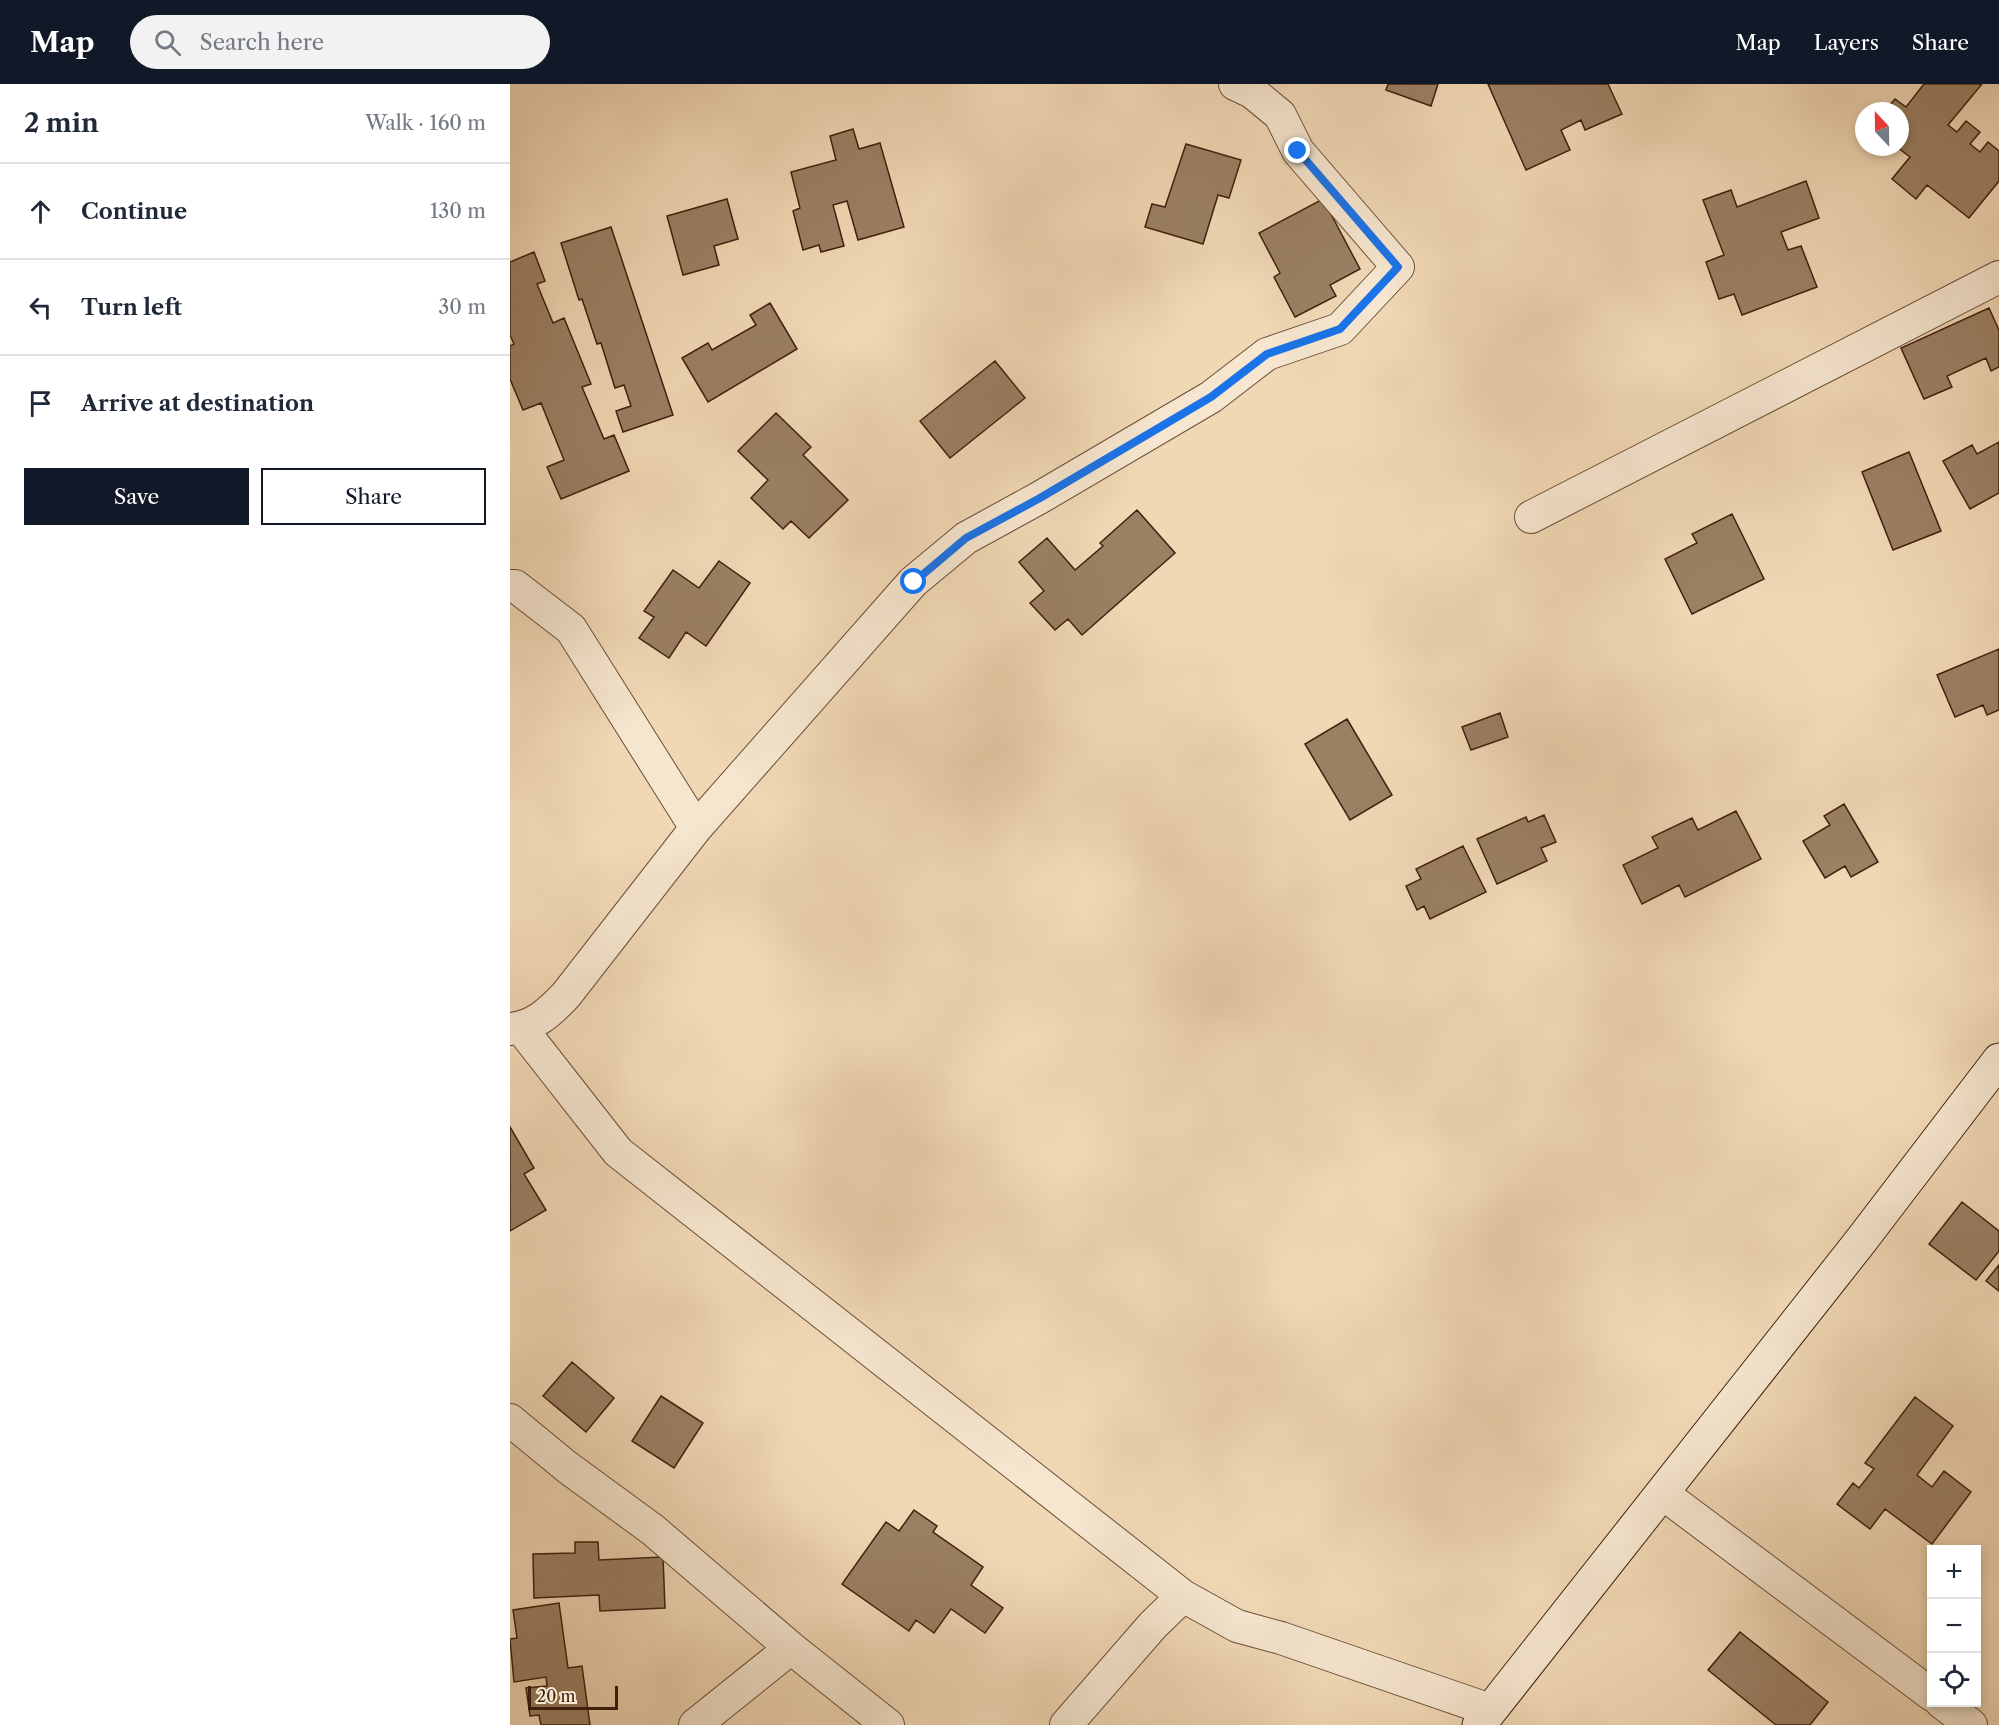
<!DOCTYPE html>
<meta charset="utf-8">
<style>
body{margin:0;font-family:"Libre Caslon Text",serif;background:#f2f2f3;color:#1f2937}
.controls{position:absolute;right:18px;bottom:18px;display:grid;overflow:hidden;border-radius:0px;box-shadow:0 3px 9px #0003}
.controls button{width:54px;height:54px;display:grid;place-items:center;padding:0;border:0;border-bottom:2px solid #e0e1e3;background:#fff;color:#1f2937;font:30px sans-serif}
.compass{position:absolute;left:1345px;top:18px;width:54px;height:54px;border-radius:50%;background:#fff;box-shadow:0 3px 9px #0003;rotate:338deg}
.scale{position:absolute;left:18px;bottom:15px;width:90px;box-sizing:border-box;padding-left:6px;border:3px solid #3e200d;border-top:0;font-size:16px;line-height:21px;white-space:nowrap;color:#3e200d;-webkit-text-stroke:4px #f6e6cf;paint-order:stroke}
.stop{position:absolute;width:18px;height:18px;margin:-14px;border:4px solid #1a73e8;border-radius:50%;background:#fff}
.stop.end{background:#1a73e8;border-color:#fff;box-shadow:0 2px 6px #0008}
.list{margin:0;padding:0;list-style:none}
h2{display:flex;justify-content:space-between;align-items:center;height:78px;margin:0;padding:0 24px;font-size:26px}
h2 small{font-size:20px;font-weight:400;color:#747a83}
.list li{display:grid;grid-template-columns:39px 1fr auto;gap:18px;align-items:center;box-sizing:border-box;height:96px;padding:0 24px;border-top:2px solid #e0e1e3}
.list b{display:block;font-size:22px;white-space:nowrap}
.list em{font-size:20px;font-style:normal;color:#747a83}
.actions{display:flex;gap:12px;padding:18px 24px}
.actions a{flex:1;padding:14px 0;border:2px solid #111827;border-radius:0px;text-align:center;font-size:21px;color:#111827}
.actions .main{background:#111827;color:#fff}
.icon{flex:none;width:33px;height:33px;fill:none;stroke:currentColor;stroke-width:2;stroke-linecap:round;stroke-linejoin:round}
.map{position:relative;flex:none;width:1489px;height:1641px;overflow:hidden}
header{display:flex;align-items:center;gap:36px;box-sizing:border-box;height:84px;padding:0 30px;background:#111827;color:#fff}
header strong{font-size:28px}
nav{display:flex;gap:33px;margin-inline-start:auto;font-size:21px}
.search{width:420px;height:54px;background:#f2f2f3;display:flex;align-items:center;gap:15px;box-sizing:border-box;padding:0 21px;border-radius:33px;color:#747a83;font-size:22px}
main{display:flex}
aside{flex:1;background:#fff}
.map>svg:first-child{display:block}
</style>
<header>
<strong>Map</strong>
<div class="search"><svg class="icon" aria-label="search" viewBox="0 0 24 24"><circle cx="10" cy="10" r="6"/><path d="M15 15l6 6"/></svg>Search here</div>
<nav><a>Map</a><a>Layers</a><a>Share</a></nav>
</header>
<main>
<aside>
<h2>2 min<small>Walk · 160 m</small></h2>
<ul class="list">
<li><svg class="icon" aria-label="ahead" viewBox="0 0 24 24"><path d="M12 20V5M6 11l6-6 6 6"/></svg><div><b>Continue</b></div><em>130 m</em></li>
<li><svg class="icon" aria-label="left" viewBox="0 0 24 24"><path d="M17 20v-9H6M10 6l-5 5 5 5"/></svg><div><b>Turn left</b></div><em>30 m</em></li>
<li><svg class="icon" aria-label="arrive" viewBox="0 0 24 24"><path d="M6 21V4h12l-3 4 3 4H6"/></svg><div><b>Arrive at destination</b></div></li>
</ul>
<div class="actions"><a class="main">Save</a><a>Share</a></div>
</aside>
<div class="map">
<svg width="1489" height="1641" viewBox="0 0 1489 1641">
<rect width="100%" height="100%" fill="#f1d8b5"/>
<filter id="stains"><feTurbulence type="fractalNoise" baseFrequency=".00333" numOctaves="4"/><feColorMatrix values="0 0 0 0 .2 0 0 0 0 .09 0 0 0 0 .02 0 0 0 .5 -.17"/></filter>
<radialGradient id="worn" r=".72"><stop offset=".6" stop-color="#630" stop-opacity="0"/><stop offset="1" stop-color="#630" stop-opacity=".3"/></radialGradient>
<path fill="#9b8064" stroke="#3e200d" stroke-width="1.5" d="M878 0H928L921 22 876 6Z
M978 0H1098L1112 30 1075 46 1071 36 1051 46 1060 66 1016 86Z
M1414 0H1472L1438 41 1447 48 1456 37 1470 48 1460 60 1470 68 1478 58 1489 67V97L1459 134 1417 101 1406 115 1382 95 1400 73 1387 63H1390V27H1375L1385 15 1396 23Z
M343 45 349 65 370 59 394 143 348 156 337 117 323 121 334 162 311 168 309 161 293 166 283 127 290 124 281 88 326 76 320 52Z
M676 60 731 76 719 114 708 111 693 160 635 143 642 120 655 123Z
M1296 97 1309 134 1271 148 1278 166 1291 162 1307 203 1232 231 1224 210 1209 215 1196 178 1214 171 1193 116 1221 106 1227 123Z
M217 115 228 155 204 162 209 181 173 191 157 132Z
M813 115 850 185 820 201 826 212 785 233 764 193 770 189 749 149Z
M101 143 163 331 113 348 106 327 121 322 114 301 105 304 91 259 87 260 72 215 69 216 51 159Z
M24 168 35 197 27 200 43 239 54 234 81 300 72 303 94 355 104 351 119 387 51 415 37 383 54 376 31 319 13 326 0 295V262L4 260 0 251V178Z
M260 219 287 265 198 318 172 274 198 259 202 266 246 241 240 231Z
M1479 224 1489 246V283L1481 287 1476 274 1437 292 1442 303 1414 315 1391 264Z
M485 277 515 314 440 374 410 337Z
M266 329 301 363 293 371 338 416 299 454 281 437 273 445 241 414 258 396 228 367Z
M1489 358V409L1460 425 1433 377 1462 361 1467 370Z
M1399 368 1431 447 1383 466 1352 388Z
M627 426 665 469 572 551 558 535 545 546 520 519 534 507 509 478 537 454 565 486 593 462 590 459Z
M1222 430 1254 495 1182 530 1155 475 1187 459 1182 450Z
M209 477 240 499 196 562 176 548 159 574 129 554 144 533 134 527 163 486 189 504Z
M1489 565V626L1477 631 1473 621 1445 633 1427 591Z
M990 629 998 653 961 666 952 643Z
M837 635 882 711 840 736 795 660Z
M1334 720 1368 778 1341 793 1335 782 1315 794 1293 757 1320 741 1314 732Z
M1226 727 1251 775 1175 813 1169 801 1132 820 1113 781 1148 764 1142 753 1182 734 1188 746Z
M1034 731 1046 758 1031 764 1037 777 987 800 967 755 1016 733 1018 738Z
M953 762 976 808 920 835 914 822 907 826 896 802 911 795 906 785Z
M0 1043 24 1084 14 1090 36 1126 0 1147Z
M1452 1118 1489 1147V1167L1466 1196 1419 1160Z
M1489 1181V1207L1476 1197Z
M62 1278 104 1314 76 1348 33 1312Z
M151 1312 193 1339 164 1384 122 1357Z
M1405 1313 1443 1342 1407 1391 1422 1403 1434 1387 1461 1408 1422 1460 1375 1425 1360 1445 1327 1420 1343 1399 1349 1404 1364 1385 1355 1379Z
M404 1426 427 1442 423 1448 473 1483 461 1501 493 1524 475 1549 441 1525 424 1549 406 1536 399 1547 332 1500 376 1438 389 1447Z
M65 1458H88L89 1476 153 1473 155 1524 90 1527 89 1511 24 1514 23 1470 65 1469Z
M49 1519 58 1584 72 1582 80 1641H31L29 1631 20 1632 16 1604 37 1602 36 1593 4 1598 0 1555 7 1554 3 1526Z
M1230 1548 1318 1618 1300 1641H1266L1198 1586Z"/>
<g fill="none" stroke-linecap="round" stroke-linejoin="round">
<g stroke="#6b4e37" stroke-width="34">
<path id="street" d="M1021 433 1489 193
M0 502H5L61 545 186 744
M11 944 108 1068 673 1512
M0 945C24 943 40 928 56 911L186 744 403 498 456 454 529 414 701 313 757 270 830 245 888 183 788 67 770 31 742 8 725 0
M0 1336 57 1383 143 1446 281 1564 378 1641
M1152 1409 1422 1611
M1431 1618 1461 1641
M185 1641 281 1564
M556 1641 643 1541 673 1512 727 1542 771 1554 980 1626"/>
</g>
<g stroke="#3e200d" stroke-width="35">
<path id="secondary" d="M969 1641 1350 1158 1489 976"/>
</g>
<use href="#street" stroke="#f6e6cf" stroke-width="32"/>
<use href="#secondary" stroke="#f6e6cf" stroke-width="33"/>
</g>
<g fill="none" stroke-linecap="round" stroke-linejoin="round">
<path stroke="#1a73e8" stroke-width="8" d="M404 498 456 454 530 414 701 313 757 270 830 245 888 183 788 67"/>
</g>
<rect width="100%" height="100%" filter="url(#stains)"/>
<rect width="100%" height="100%" fill="url(#worn)"/>
</svg>
<div class="controls">
<button>+</button>
<button>−</button>
<button><svg class="icon" aria-label="locate" viewBox="0 0 24 24"><circle cx="12" cy="12" r="6"/><path d="M12 2v4M12 18v4M2 12h4M18 12h4"/></svg></button>
</div>
<svg class="compass" viewBox="-18 -18 36 36"><path d="M0-13l5 13h-10z" fill="#e53935"/><path d="M0 13l5-13h-10z" fill="#747a83"/></svg>
<div class="scale">20 m</div>
<div class="stop" style="left:404px;top:498px"></div>
<div class="stop end" style="left:788px;top:67px"></div>
</div>
</main>
